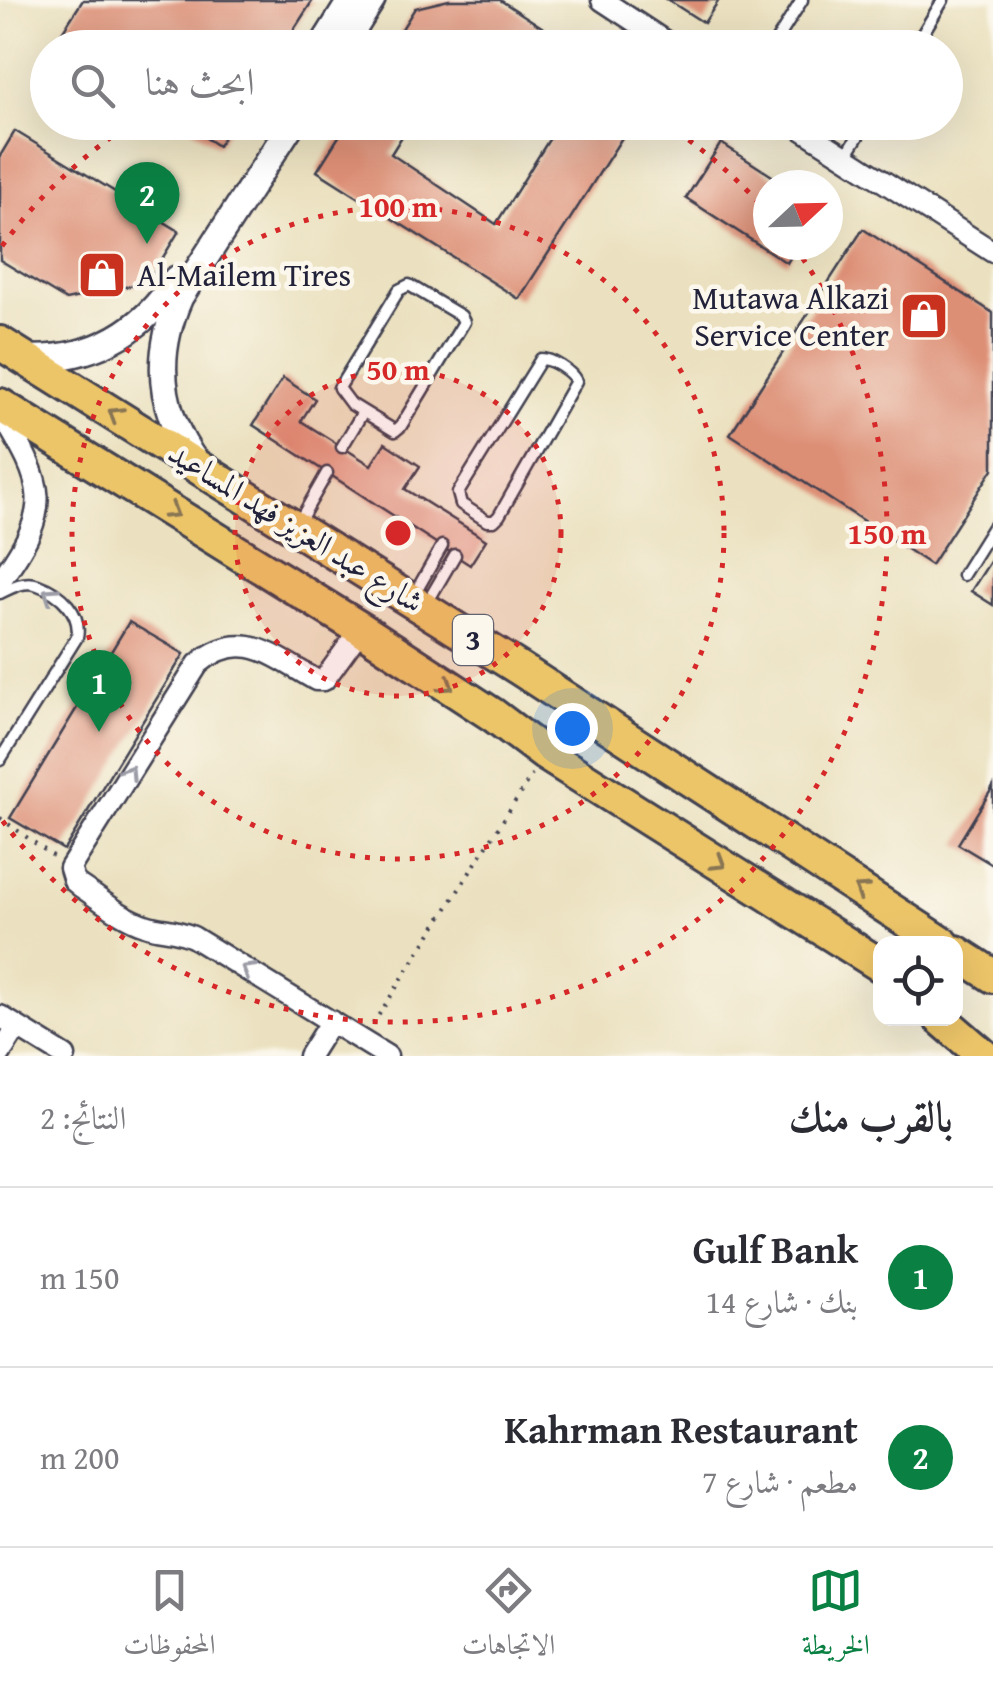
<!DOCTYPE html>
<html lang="ar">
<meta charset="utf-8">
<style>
body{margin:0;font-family:"Gentium Book Plus",Amiri,serif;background:#f7f7f7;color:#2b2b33;direction:rtl}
.controls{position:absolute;right:30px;bottom:30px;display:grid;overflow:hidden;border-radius:20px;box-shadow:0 10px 40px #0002}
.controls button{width:90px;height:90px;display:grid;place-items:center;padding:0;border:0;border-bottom:2px solid #e1e1e2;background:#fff;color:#2b2b33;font:50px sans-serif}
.compass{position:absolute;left:753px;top:170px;width:90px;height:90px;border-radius:50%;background:#fff;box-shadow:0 10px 40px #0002;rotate:68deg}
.you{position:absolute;left:572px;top:728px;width:35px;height:35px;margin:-25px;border:8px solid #fff;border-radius:50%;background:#1a73e8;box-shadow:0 0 0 15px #1a73e833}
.badge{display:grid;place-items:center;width:65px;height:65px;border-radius:50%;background:#0b8043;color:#fff;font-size:32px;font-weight:700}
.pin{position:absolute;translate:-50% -82px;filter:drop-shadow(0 2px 5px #0008)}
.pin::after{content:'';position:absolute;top:52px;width:35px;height:30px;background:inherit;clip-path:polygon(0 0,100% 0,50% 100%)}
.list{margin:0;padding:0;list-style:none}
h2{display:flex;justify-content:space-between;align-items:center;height:130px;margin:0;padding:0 40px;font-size:42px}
h2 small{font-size:32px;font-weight:400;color:#7c7c81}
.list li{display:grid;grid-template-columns:65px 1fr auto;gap:30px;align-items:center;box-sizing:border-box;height:180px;padding:0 40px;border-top:2px solid #e1e1e2}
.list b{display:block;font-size:38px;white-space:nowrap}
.list p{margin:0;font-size:32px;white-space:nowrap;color:#7c7c81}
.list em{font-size:32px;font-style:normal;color:#7c7c81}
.icon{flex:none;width:55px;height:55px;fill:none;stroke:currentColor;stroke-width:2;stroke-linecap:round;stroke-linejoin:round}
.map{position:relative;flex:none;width:993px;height:1056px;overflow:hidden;direction:ltr}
.search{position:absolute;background:#fff;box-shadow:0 10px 40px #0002;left:30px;right:30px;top:30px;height:110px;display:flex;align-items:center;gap:25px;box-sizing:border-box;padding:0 35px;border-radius:55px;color:#7c7c81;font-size:38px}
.sheet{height:490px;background:#fff}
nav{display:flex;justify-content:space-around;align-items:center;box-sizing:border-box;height:140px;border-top:2px solid #e1e1e2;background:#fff;font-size:28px;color:#7c7c81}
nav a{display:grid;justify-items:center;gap:5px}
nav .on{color:#0b8043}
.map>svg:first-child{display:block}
</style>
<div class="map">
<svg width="993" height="1056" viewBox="0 0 993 1056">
<rect width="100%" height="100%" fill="#fbf7ec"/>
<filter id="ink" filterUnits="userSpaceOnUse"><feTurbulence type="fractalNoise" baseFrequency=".01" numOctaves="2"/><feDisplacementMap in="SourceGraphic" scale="20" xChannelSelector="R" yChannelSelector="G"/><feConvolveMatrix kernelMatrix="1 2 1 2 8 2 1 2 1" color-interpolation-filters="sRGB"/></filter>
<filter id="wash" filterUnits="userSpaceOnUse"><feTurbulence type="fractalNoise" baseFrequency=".0048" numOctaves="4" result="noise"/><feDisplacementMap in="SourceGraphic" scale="40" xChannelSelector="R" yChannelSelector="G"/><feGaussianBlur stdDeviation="2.25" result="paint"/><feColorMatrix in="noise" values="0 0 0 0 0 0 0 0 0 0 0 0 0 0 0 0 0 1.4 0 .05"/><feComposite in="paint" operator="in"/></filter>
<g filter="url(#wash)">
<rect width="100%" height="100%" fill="#ebe1c0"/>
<g id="blocks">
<path fill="#dd8f76" d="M83 0H313L282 48H68L57 40Z
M449 0H500L574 48H390L415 8Z
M668 0H719L704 23Z
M182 122H233L218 146Z
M348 122H411L391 154 496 224 560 122H632L519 299 317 171Z
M15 131 179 231 148 282 66 300 0 260V156Z
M721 143 786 185H768V245H798L787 263 686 198Z
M863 229 993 313V469L931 565 730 434Z
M283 378 315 399 301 421 371 465 385 443 420 466 405 489 486 540 470 565 253 425Z
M993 557V605L971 591Z
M129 622 184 654 64 850 10 818Z
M993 787V865L958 844Z"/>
</g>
</g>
<g filter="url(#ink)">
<use href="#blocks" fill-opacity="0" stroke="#403f4f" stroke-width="2.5"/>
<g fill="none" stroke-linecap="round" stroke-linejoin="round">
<g stroke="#403f4f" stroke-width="15">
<path id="service" d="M772 48 802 0
M914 48 943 0
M845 157 867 122
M409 285 461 316 464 322 401 426 395 431 351 404 339 388 399 290Z
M541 359C552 359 571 371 576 381L499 516 494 521H487L461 504 458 493Z
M342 447 363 412
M299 522 327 473
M963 575 993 527
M0 593C12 587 25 580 38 585 61 593 82 614 77 637L0 760
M414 595 442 546
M427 603 455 555"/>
</g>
<g stroke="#403f4f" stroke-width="25">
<path id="minor" d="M602 0 675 48
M791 122 993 252
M0 411C46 488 54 506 0 581
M361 629 324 680H316C274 657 242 626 198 664L70 868 74 881 80 886C100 899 122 918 145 925 162 931 172 928 193 937L387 1056
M0 1016 65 1056
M0 1054 17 1027
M309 1056 331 1021"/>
</g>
<g stroke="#403f4f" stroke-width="30">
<path id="tertiary" d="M321 48 351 0
M342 48 372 0
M23 358C88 361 141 335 176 279
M198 465C159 413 153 357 180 297L293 122"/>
</g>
<g stroke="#403f4f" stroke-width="38">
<path id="primary" d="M0 343 520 669 943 944
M0 405 361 629 493 715 545 754 880 965
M956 952 993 976
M940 1018 984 1056"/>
</g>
<path stroke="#403f4f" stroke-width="4" stroke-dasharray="2.5 8" stroke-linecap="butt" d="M0 818 53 856
M373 1024 532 775"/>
<use href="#service" stroke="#fff" stroke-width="10"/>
<use href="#minor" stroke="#fff" stroke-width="20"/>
<use href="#tertiary" stroke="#fff" stroke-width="25"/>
<use href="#primary" stroke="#edc569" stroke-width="32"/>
</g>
<defs><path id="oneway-chevron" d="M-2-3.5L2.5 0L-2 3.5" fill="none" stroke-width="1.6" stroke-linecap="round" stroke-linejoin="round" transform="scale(2.5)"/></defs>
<g stroke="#887452">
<use href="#oneway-chevron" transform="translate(115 414) rotate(-148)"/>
<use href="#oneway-chevron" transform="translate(172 512) rotate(32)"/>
<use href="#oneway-chevron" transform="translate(447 685) rotate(33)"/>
<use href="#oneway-chevron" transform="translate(719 863) rotate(32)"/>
<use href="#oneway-chevron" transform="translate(861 890) rotate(-147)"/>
</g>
<g stroke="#9c9ca7">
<use href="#oneway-chevron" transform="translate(50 594) rotate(-147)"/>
<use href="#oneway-chevron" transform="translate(129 772) rotate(-57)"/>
<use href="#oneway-chevron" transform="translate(248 970) rotate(-149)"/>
</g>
</g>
<circle cx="398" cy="533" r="163" fill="#d62828" fill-opacity=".12"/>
<g fill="none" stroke="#d62828" stroke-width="5" stroke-dasharray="5 10">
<circle cx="398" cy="533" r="163"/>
<circle cx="398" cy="533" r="326"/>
<path d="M2 246A489 489 0 0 1 132 123M343 47A489 489 0 0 1 453 47M664 123A489 489 0 0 1 767 212M794 246A489 489 0 1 1 2 820"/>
</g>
<defs>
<g id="shop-square" transform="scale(2.5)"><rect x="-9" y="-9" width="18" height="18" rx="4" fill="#c8321e" stroke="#fbf7ec"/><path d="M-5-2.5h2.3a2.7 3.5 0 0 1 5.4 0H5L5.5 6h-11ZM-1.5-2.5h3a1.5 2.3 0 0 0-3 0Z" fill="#fff"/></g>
</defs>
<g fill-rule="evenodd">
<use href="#shop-square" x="102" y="275"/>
<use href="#shop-square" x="924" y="316"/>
</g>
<g text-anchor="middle" stroke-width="9" stroke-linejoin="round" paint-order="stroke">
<rect fill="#fbf7ec" stroke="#636270" stroke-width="2.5" x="453" y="615" width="40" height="50" rx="8"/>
<g font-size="30" font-weight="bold" fill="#22223b">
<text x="473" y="650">3</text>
</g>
<g font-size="32" fill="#22223b" stroke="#fbf7ec" text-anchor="start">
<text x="137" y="286">Al-Mailem Tires</text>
<text x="889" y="309" text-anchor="end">Mutawa Alkazi<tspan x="889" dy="37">Service Center</tspan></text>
</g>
<g font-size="32" fill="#22223b" stroke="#fbf7ec">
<text transform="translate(296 527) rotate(32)" y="11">شارع عبد العزيز فهد المساعيد</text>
</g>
</g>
<circle cx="398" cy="533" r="15" fill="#d62828" stroke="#fbf7ec" stroke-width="5"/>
<g font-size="30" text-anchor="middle" font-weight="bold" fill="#d62828" stroke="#fbf7ec" stroke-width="9" stroke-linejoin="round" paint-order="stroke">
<text x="398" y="217">100 m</text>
<text x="398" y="380">50 m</text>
<text x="887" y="544">150 m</text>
</g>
</svg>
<div class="controls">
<button><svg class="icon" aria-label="locate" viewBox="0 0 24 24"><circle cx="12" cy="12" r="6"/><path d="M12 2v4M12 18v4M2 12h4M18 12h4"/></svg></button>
</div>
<svg class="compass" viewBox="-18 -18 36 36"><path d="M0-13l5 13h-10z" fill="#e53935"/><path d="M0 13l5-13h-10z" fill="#7c7c81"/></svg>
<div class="you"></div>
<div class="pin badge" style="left:99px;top:732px">1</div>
<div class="pin badge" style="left:147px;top:244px">2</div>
<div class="search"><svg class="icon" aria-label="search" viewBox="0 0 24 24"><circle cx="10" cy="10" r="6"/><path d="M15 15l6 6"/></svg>ابحث هنا</div>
</div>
<section class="sheet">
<h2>بالقرب منك<small>النتائج: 2</small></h2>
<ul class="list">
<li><span class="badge">1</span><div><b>Gulf Bank</b><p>بنك · شارع 14</p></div><em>150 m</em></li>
<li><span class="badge">2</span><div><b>Kahrman Restaurant</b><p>مطعم · شارع 7</p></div><em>200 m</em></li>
</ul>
</section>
<nav>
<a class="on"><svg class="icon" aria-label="map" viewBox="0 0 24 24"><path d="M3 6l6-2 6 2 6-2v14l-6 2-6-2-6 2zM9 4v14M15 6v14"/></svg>الخريطة</a>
<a><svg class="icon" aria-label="directions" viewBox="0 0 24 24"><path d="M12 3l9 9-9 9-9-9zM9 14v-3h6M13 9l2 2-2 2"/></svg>الاتجاهات</a>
<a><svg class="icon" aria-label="saved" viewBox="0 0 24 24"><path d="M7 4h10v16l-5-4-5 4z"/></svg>المحفوظات</a>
</nav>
